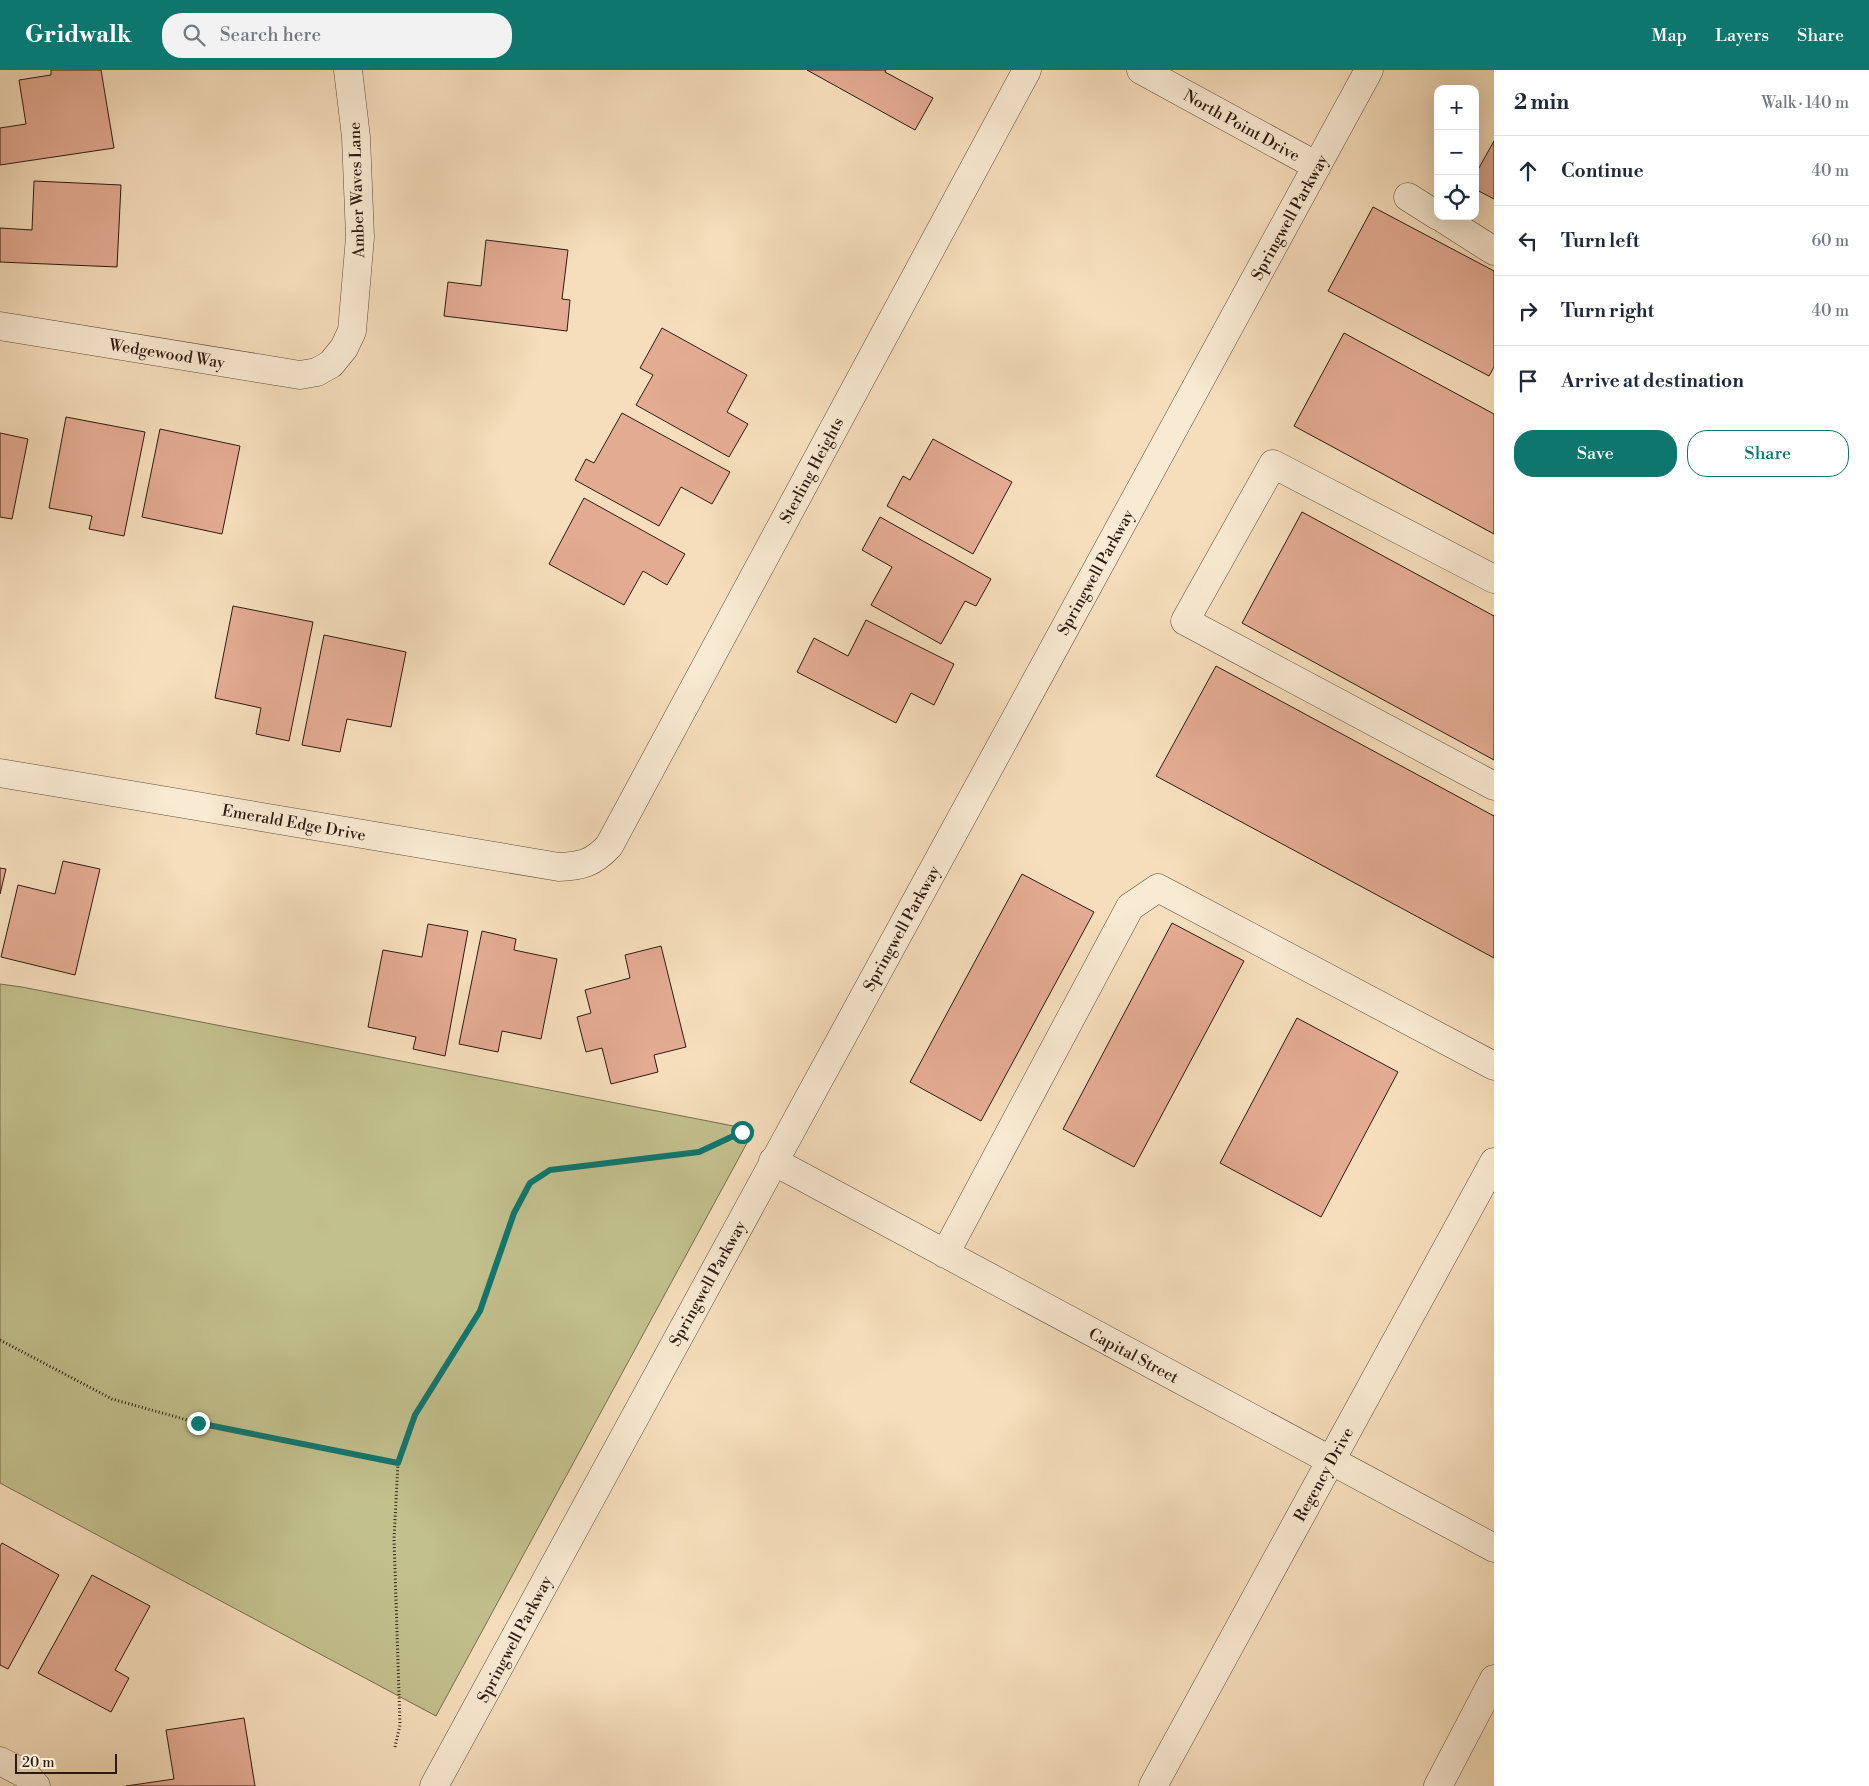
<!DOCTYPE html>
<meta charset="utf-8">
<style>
body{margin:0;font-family:"Libre Bodoni",serif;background:#f2f2f3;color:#1f2937}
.controls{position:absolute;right:15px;top:15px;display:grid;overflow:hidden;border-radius:10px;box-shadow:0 5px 20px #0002}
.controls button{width:45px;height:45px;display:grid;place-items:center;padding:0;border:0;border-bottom:1px solid #e0e1e3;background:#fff;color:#1f2937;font:25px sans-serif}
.scale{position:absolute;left:15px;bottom:12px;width:102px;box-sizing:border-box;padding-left:5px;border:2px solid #2d1a12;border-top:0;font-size:14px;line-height:18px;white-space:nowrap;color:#2d1a12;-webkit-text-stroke:4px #f9ead3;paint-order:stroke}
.stop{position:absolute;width:15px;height:15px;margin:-11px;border:4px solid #0f766e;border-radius:50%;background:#fff}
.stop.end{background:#0f766e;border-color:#fff;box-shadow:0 1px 5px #0008}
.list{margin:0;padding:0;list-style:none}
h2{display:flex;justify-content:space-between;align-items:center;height:65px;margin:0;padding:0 20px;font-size:21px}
h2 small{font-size:16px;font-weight:400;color:#747a83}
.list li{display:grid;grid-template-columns:32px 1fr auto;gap:15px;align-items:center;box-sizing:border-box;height:70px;padding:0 20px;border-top:1px solid #e0e1e3}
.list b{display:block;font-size:19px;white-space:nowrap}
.list em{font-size:16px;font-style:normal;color:#747a83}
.actions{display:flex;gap:10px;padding:15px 20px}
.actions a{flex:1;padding:11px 0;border:1px solid #0f766e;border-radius:20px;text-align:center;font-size:18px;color:#0f766e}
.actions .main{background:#0f766e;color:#fff}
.icon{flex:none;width:28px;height:28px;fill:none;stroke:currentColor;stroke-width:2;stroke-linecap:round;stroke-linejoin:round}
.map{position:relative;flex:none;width:1494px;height:1716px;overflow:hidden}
header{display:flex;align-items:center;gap:30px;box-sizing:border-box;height:70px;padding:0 25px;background:#0f766e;color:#fff}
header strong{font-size:24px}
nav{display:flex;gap:28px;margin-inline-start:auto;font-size:18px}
.search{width:350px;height:45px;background:#f2f2f3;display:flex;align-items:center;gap:12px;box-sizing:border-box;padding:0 18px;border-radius:20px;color:#747a83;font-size:19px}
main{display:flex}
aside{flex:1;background:#fff}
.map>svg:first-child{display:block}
</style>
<header>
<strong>Gridwalk</strong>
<div class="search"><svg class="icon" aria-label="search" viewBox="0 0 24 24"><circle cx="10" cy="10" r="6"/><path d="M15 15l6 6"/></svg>Search here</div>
<nav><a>Map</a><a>Layers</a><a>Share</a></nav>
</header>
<main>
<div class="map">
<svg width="1494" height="1716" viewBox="0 0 1494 1716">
<rect width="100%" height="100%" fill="#f6debc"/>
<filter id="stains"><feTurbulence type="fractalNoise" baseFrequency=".004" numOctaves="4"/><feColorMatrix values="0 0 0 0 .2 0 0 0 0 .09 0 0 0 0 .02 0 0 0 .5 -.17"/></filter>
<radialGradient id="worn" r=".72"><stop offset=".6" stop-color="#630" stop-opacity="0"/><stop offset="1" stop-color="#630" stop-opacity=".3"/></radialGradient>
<path fill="#c2c08d" stroke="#786d50" d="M0 914 22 917 754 1060 436 1646 0 1413Z"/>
<path fill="#e4ab93" stroke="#2d1a12" d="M51 0H101L114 78 0 95V58L26 54 19 10 51 5Z
M807 0H886L885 2 933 28 915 60Z
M1494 71V129L1475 119V105Z
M34 111 121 115 117 197 0 192V158L32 160Z
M1373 137 1494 201V297L1489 306 1328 221Z
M486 170 568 180 562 229 570 230 567 261 444 246 448 212 481 216Z
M662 258 747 305 727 342 748 354 729 387 636 335 653 305 640 298Z
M1344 263 1494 344V464L1294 356Z
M622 343 730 402 712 434 681 417 659 456 575 410 586 389 594 393Z
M66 347 145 362 124 466 89 459 92 446 49 438Z
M160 359 240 376 222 464 142 447Z
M0 363 28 369 12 449 0 447Z
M933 369 1012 412 973 484 887 436 903 406 910 410Z
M584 428 685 484 667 515 643 501 624 535 549 494Z
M1302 442 1494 546V690L1242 553Z
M880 447 991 509 976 536 965 531 941 574 871 535 892 497 862 480Z
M233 536 313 552 289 671 256 664 261 638 215 628Z
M866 550 954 594 934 635 911 623 896 653 797 602 814 568 848 586Z
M324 565 406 582 391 657 347 649 340 682 302 675Z
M1216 596 1494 746V888L1156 706Z
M63 791 100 799 75 905 1 887 18 815 55 824Z
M0 798 6 799 0 824Z
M1022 804 1094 842 981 1051 910 1012Z
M1172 853 1244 891 1134 1097 1063 1059Z
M428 854 468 861 445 986 413 979 416 967 368 957 383 880 422 887Z
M482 861 516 869 514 880 557 889 541 969 502 961 498 982 459 974Z
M661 876 686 977 654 985 658 1002 611 1014 602 978 586 982 577 947 591 943 585 920 630 908 625 885Z
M1297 948 1398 1002 1321 1147 1220 1093Z
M2 1473 59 1505 8 1599 0 1595V1476Z
M92 1505 150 1536 115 1600 129 1608 111 1642 38 1603Z
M244 1648 255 1716H126L174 1709 166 1660Z"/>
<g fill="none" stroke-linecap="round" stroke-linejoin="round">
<g stroke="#5f4b3c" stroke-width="29">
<path id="minor" d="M1141 0 1317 96
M1408 127 1438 146
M1439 146 1494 181
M0 256 300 305 317 302 331 294 344 278 352 261 360 167 356 67 348 0
M1494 509 1273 394 1185 551 1494 716
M0 703 559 797C582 796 593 793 609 776L1027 0
M773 1091 1494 1478
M945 1184 1130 837 1158 818 1494 996
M0 1691 25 1704 36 1716
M434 1716 1369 0
M1153 1716 1494 1092
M1438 1716 1494 1609"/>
</g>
<path stroke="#2d1a12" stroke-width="3" stroke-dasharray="1 2.5" stroke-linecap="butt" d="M0 1270 112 1329 198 1353 398 1393
M395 1677 400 1655 394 1469 398 1393 415 1345 480 1241 514 1143 530 1113 550 1100 699 1082 742 1062"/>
<use href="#minor" stroke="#f9ead3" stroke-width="28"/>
</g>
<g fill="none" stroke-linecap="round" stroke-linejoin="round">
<path stroke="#0f766e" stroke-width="6" d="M198 1353 398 1393 415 1345 480 1241 514 1143 530 1113 550 1100 699 1082 742 1062"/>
</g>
<g text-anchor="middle" stroke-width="4" stroke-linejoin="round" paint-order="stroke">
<g font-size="16" fill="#2d1a12" stroke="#f9ead3">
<text transform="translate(1242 55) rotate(29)" y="6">North Point Drive</text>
<text transform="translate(356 120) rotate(-92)" y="6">Amber Waves Lane</text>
<text transform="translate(1289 147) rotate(-61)" y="6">Springwell Parkway</text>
<text transform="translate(167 283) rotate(9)" y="6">Wedgewood Way</text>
<text transform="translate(811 400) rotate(-62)" y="6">Sterling Heights</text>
<text transform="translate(1095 502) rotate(-61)" y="6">Springwell Parkway</text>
<text transform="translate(294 752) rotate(10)" y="6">Emerald Edge Drive</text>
<text transform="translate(901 858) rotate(-61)" y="6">Springwell Parkway</text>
<text transform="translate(707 1213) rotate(-61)" y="6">Springwell Parkway</text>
<text transform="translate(1134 1285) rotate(28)" y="6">Capital Street</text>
<text transform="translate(1323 1404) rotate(-61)" y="6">Regency Drive</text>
<text transform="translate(514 1569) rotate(-62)" y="6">Springwell Parkway</text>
</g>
</g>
<rect width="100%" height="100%" filter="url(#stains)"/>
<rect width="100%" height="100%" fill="url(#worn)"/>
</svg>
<div class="controls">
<button>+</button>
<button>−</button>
<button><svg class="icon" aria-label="locate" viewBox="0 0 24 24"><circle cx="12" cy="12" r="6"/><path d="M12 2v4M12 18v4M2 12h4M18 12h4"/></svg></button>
</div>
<div class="scale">20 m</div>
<div class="stop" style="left:742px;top:1062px"></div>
<div class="stop end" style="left:198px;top:1353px"></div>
</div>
<aside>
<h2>2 min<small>Walk · 140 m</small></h2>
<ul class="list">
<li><svg class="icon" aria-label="ahead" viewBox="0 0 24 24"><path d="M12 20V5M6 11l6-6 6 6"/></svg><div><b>Continue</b></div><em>40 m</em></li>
<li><svg class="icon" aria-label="left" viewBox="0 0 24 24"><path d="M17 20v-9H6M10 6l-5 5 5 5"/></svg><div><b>Turn left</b></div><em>60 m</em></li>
<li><svg class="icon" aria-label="right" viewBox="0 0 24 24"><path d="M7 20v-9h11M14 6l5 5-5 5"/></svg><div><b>Turn right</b></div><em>40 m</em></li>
<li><svg class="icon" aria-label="arrive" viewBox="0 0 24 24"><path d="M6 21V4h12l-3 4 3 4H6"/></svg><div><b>Arrive at destination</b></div></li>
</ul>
<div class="actions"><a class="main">Save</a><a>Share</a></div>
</aside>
</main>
